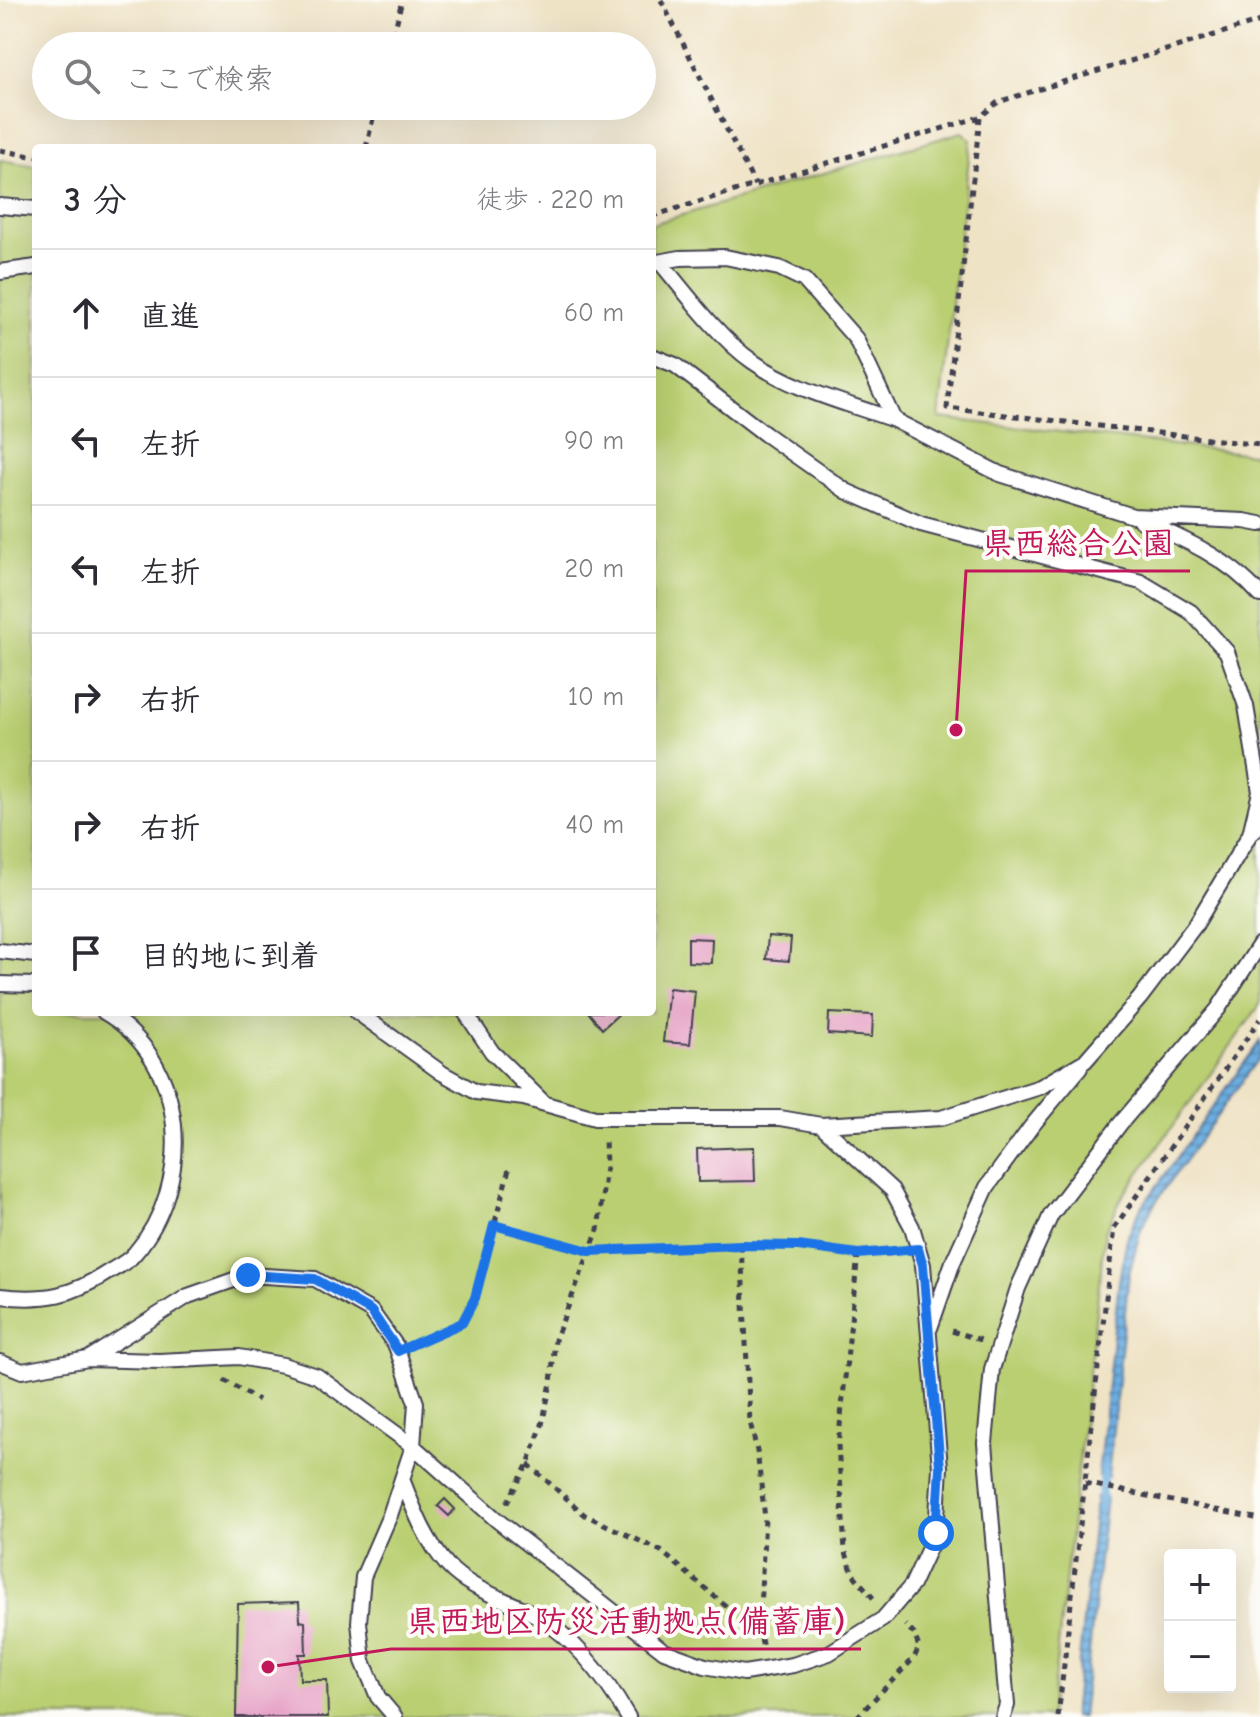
<!DOCTYPE html>
<html lang="ja">
<meta charset="utf-8">
<style>
body{margin:0;font-family:"Comic Neue","Klee One",sans-serif;background:#f2f2f3;color:#2b2b33}
.controls{position:absolute;right:24px;bottom:24px;display:grid;overflow:hidden;border-radius:8px;box-shadow:0 8px 32px #0002}
.controls button{width:72px;height:72px;display:grid;place-items:center;padding:0;border:0;border-bottom:2px solid #e1e1e2;background:#fff;color:#2b2b33;font:40px sans-serif}
.stop{position:absolute;width:24px;height:24px;margin:-18px;border:6px solid #1a73e8;border-radius:50%;background:#fff}
.stop.end{background:#1a73e8;border-color:#fff;box-shadow:0 2px 8px #0008}
.list{margin:0;padding:0;list-style:none}
h2{display:flex;justify-content:space-between;align-items:center;height:104px;margin:0;padding:0 32px;font-size:34px}
h2 small{font-size:26px;font-weight:400;color:#7c7c81}
.list li{display:grid;grid-template-columns:52px 1fr auto;gap:24px;align-items:center;box-sizing:border-box;height:128px;padding:0 32px;border-top:2px solid #e1e1e2}
.list b{display:block;font-size:30px;white-space:nowrap}
.list em{font-size:26px;font-style:normal;color:#7c7c81}
.icon{flex:none;width:44px;height:44px;fill:none;stroke:currentColor;stroke-width:2;stroke-linecap:round;stroke-linejoin:round}
.map{position:relative;flex:none;width:1260px;height:1717px;overflow:hidden}
.search{position:absolute;background:#fff;box-shadow:0 8px 32px #0002;left:32px;top:32px;width:624px;height:88px;display:flex;align-items:center;gap:20px;box-sizing:border-box;padding:0 28px;border-radius:44px;color:#7c7c81;font-size:30px}
.panel{position:absolute;background:#fff;box-shadow:0 8px 32px #0002;left:32px;top:144px;width:624px;height:872px;border-radius:8px}
.map>svg:first-child{display:block}
</style>
<div class="map">
<svg width="1260" height="1717" viewBox="0 0 1260 1717">
<defs>
<pattern id="water-rules" width="6" height="5" patternUnits="userSpaceOnUse" patternTransform="scale(2)"><rect width="6" height="5" fill="#6caee0"/><path d="M0 2.5h6" fill="none" stroke="#588db7"/></pattern>
</defs>
<rect width="100%" height="100%" fill="#fdfcf7"/>
<filter id="ink" filterUnits="userSpaceOnUse"><feTurbulence type="fractalNoise" baseFrequency=".0125" numOctaves="2"/><feDisplacementMap in="SourceGraphic" scale="16" xChannelSelector="R" yChannelSelector="G"/><feConvolveMatrix kernelMatrix="1 2 1 2 8 2 1 2 1" color-interpolation-filters="sRGB"/></filter>
<filter id="wash" filterUnits="userSpaceOnUse"><feTurbulence type="fractalNoise" baseFrequency=".006" numOctaves="4" result="noise"/><feDisplacementMap in="SourceGraphic" scale="32" xChannelSelector="R" yChannelSelector="G"/><feGaussianBlur stdDeviation="1.8" result="paint"/><feColorMatrix in="noise" values="0 0 0 0 0 0 0 0 0 0 0 0 0 0 0 0 0 1.4 0 .05"/><feComposite in="paint" operator="in"/></filter>
<g filter="url(#wash)">
<rect width="100%" height="100%" fill="#efe3c6"/>
<path fill="#bacf72" stroke="#6e7856" stroke-width="2" d="M962 132 971 140 939 418 1260 455V1005L1122 1197 1105 1232 1050 1717H0V160L36 166V1012H652V224Z"/>
<path fill="url(#water-rules)" stroke="#47688e" stroke-width="2" d="M1260 1041V1056L1155 1203 1141 1229 1129 1274 1108 1477 1098 1476 1119 1281 1127 1238 1139 1211Z
M1096 1497 1106 1498 1082 1717H1073Z"/>
<g fill="none" stroke-linecap="round" stroke-linejoin="round">
<path stroke="#6caee0" stroke-width="9" d="M1100 1507 1104 1466"/>
</g>
<g id="blocks">
<path fill="#e7a6c8" d="M768 936 791 938 789 961 766 959Z
M688 938 712 939 711 963 688 962Z
M669 988 695 991 690 1044 663 1042Z
M588 1012H621L602 1029Z
M829 1013 873 1015 872 1037 828 1034Z
M754 1147 755 1181 698 1182 697 1149Z
M445 1499 455 1509 449 1516 438 1506Z
M299 1602 300 1621 305 1622 306 1654H299L300 1680H327L328 1717H236L238 1604Z"/>
</g>
</g>
<g filter="url(#ink)">
<use href="#blocks" fill-opacity="0" stroke="#413f50" stroke-width="2"/>
<g fill="none" stroke-linecap="round" stroke-linejoin="round">
<g stroke="#413f50" stroke-width="18">
<path id="service" d="M0 206 36 209
M660 262C685 292 720 339 752 361 793 390 847 403 894 420
M652 263 680 258 725 257 779 268 804 280 856 339 894 420 1000 474 1133 516 1244 521 1260 524
M0 272 36 267
M652 356 675 365 765 434 846 491 921 524 1141 582 1191 612 1227 652 1246 706 1260 792 1250 834
M1140 520C1184 539 1228 558 1260 595
M0 951 36 955
M0 984 36 985
M357 1012 442 1073 476 1092 524 1098 595 1118H780L821 1125 941 1118 1040 1087 1085 1061 1140 998 1196 924 1250 834 1260 825
M465 1012 492 1052 543 1102
M0 1296C45 1301 72 1296 110 1271 119 1266 129 1261 135 1253 195 1183 189 1061 104 1012
M930 1328 953 1262 987 1187 1031 1127 1080 1068
M88 1359 159 1361 239 1357 283 1365 317 1376 413 1446 498 1521 664 1651 705 1666 744 1673 793 1665 829 1653 883 1619 912 1585 936 1533 940 1467 923 1265 912 1227 892 1190 821 1125
M0 1362 22 1371 88 1359 188 1296 248 1275 315 1279 371 1311 396 1346 416 1403 413 1446 390 1515 363 1577 359 1622 363 1661 378 1697 395 1717
M402 1479C414 1510 425 1540 448 1566 471 1591 510 1600 539 1617 577 1641 606 1679 628 1717
M1003 1717 1007 1705 985 1443 992 1369 1018 1288 1051 1215 1120 1124 1218 1009 1260 944"/>
</g>
<path stroke="#413f50" stroke-width="5" stroke-dasharray="6 6" stroke-linecap="butt" d="M661 0 755 185
M391 46 402 0
M980 117 947 408 1260 445
M366 148 376 106
M0 150 36 157
M652 216 980 117 998 102 1260 21
M494 1225 589 1251 741 1245 798 1246 858 1254 896 1253
M741 1245 750 1422 757 1451 765 1518 759 1627 763 1650
M858 1254 838 1445 845 1550 853 1574 874 1599
M952 1331 981 1340
M417 1343 462 1323 475 1298 509 1169
M224 1380 258 1400
M528 1464 585 1515 661 1551 760 1635
M1085 1483 1260 1519
M507 1503 528 1464 542 1425 551 1383 555 1340 598 1230 606 1167 605 1139
M857 1717 914 1658 919 1647 914 1634 905 1625
M1058 1717 1114 1228 1260 1019"/>
<use href="#service" stroke="#fff" stroke-width="14"/>
</g>
</g>
<g fill="none" stroke-linecap="round" stroke-linejoin="round" filter="url(#ink)">
<path stroke="#1a73e8" stroke-width="10" d="M248 1275 315 1279 371 1311 398 1351 462 1323 475 1298 494 1225 589 1251 741 1245 798 1246 858 1254 918 1249 923 1265 940 1467 936 1533"/>
</g>
<path fill="none" stroke="#c2185b" stroke-width="3" d="M956 730L966 571H1190M268 1667L391 1649H861"/>
<g fill="#c2185b" stroke="#fdfcf7" stroke-width="3">
<circle cx="956" cy="730" r="8"/>
<circle cx="268" cy="1667" r="8"/>
</g>
<g font-size="32" text-anchor="middle" font-weight="bold" fill="#c2185b" stroke="#fdfcf7" stroke-width="8" stroke-linejoin="round" paint-order="stroke">
<text x="1078" y="554">県西総合公園</text>
<text x="626" y="1632">県西地区防災活動拠点(備蓄庫)</text>
</g>
</svg>
<div class="controls">
<button>+</button>
<button>−</button>
</div>
<div class="stop" style="left:936px;top:1533px"></div>
<div class="stop end" style="left:248px;top:1275px"></div>
<div class="search"><svg class="icon" aria-label="search" viewBox="0 0 24 24"><circle cx="10" cy="10" r="6"/><path d="M15 15l6 6"/></svg>ここで検索</div>
<section class="panel">
<h2>3 分<small>徒歩 · 220 m</small></h2>
<ul class="list">
<li><svg class="icon" aria-label="ahead" viewBox="0 0 24 24"><path d="M12 20V5M6 11l6-6 6 6"/></svg><div><b>直進</b></div><em>60 m</em></li>
<li><svg class="icon" aria-label="left" viewBox="0 0 24 24"><path d="M17 20v-9H6M10 6l-5 5 5 5"/></svg><div><b>左折</b></div><em>90 m</em></li>
<li><svg class="icon" aria-label="left" viewBox="0 0 24 24"><path d="M17 20v-9H6M10 6l-5 5 5 5"/></svg><div><b>左折</b></div><em>20 m</em></li>
<li><svg class="icon" aria-label="right" viewBox="0 0 24 24"><path d="M7 20v-9h11M14 6l5 5-5 5"/></svg><div><b>右折</b></div><em>10 m</em></li>
<li><svg class="icon" aria-label="right" viewBox="0 0 24 24"><path d="M7 20v-9h11M14 6l5 5-5 5"/></svg><div><b>右折</b></div><em>40 m</em></li>
<li><svg class="icon" aria-label="arrive" viewBox="0 0 24 24"><path d="M6 21V4h12l-3 4 3 4H6"/></svg><div><b>目的地に到着</b></div></li>
</ul>
</section>
</div>
